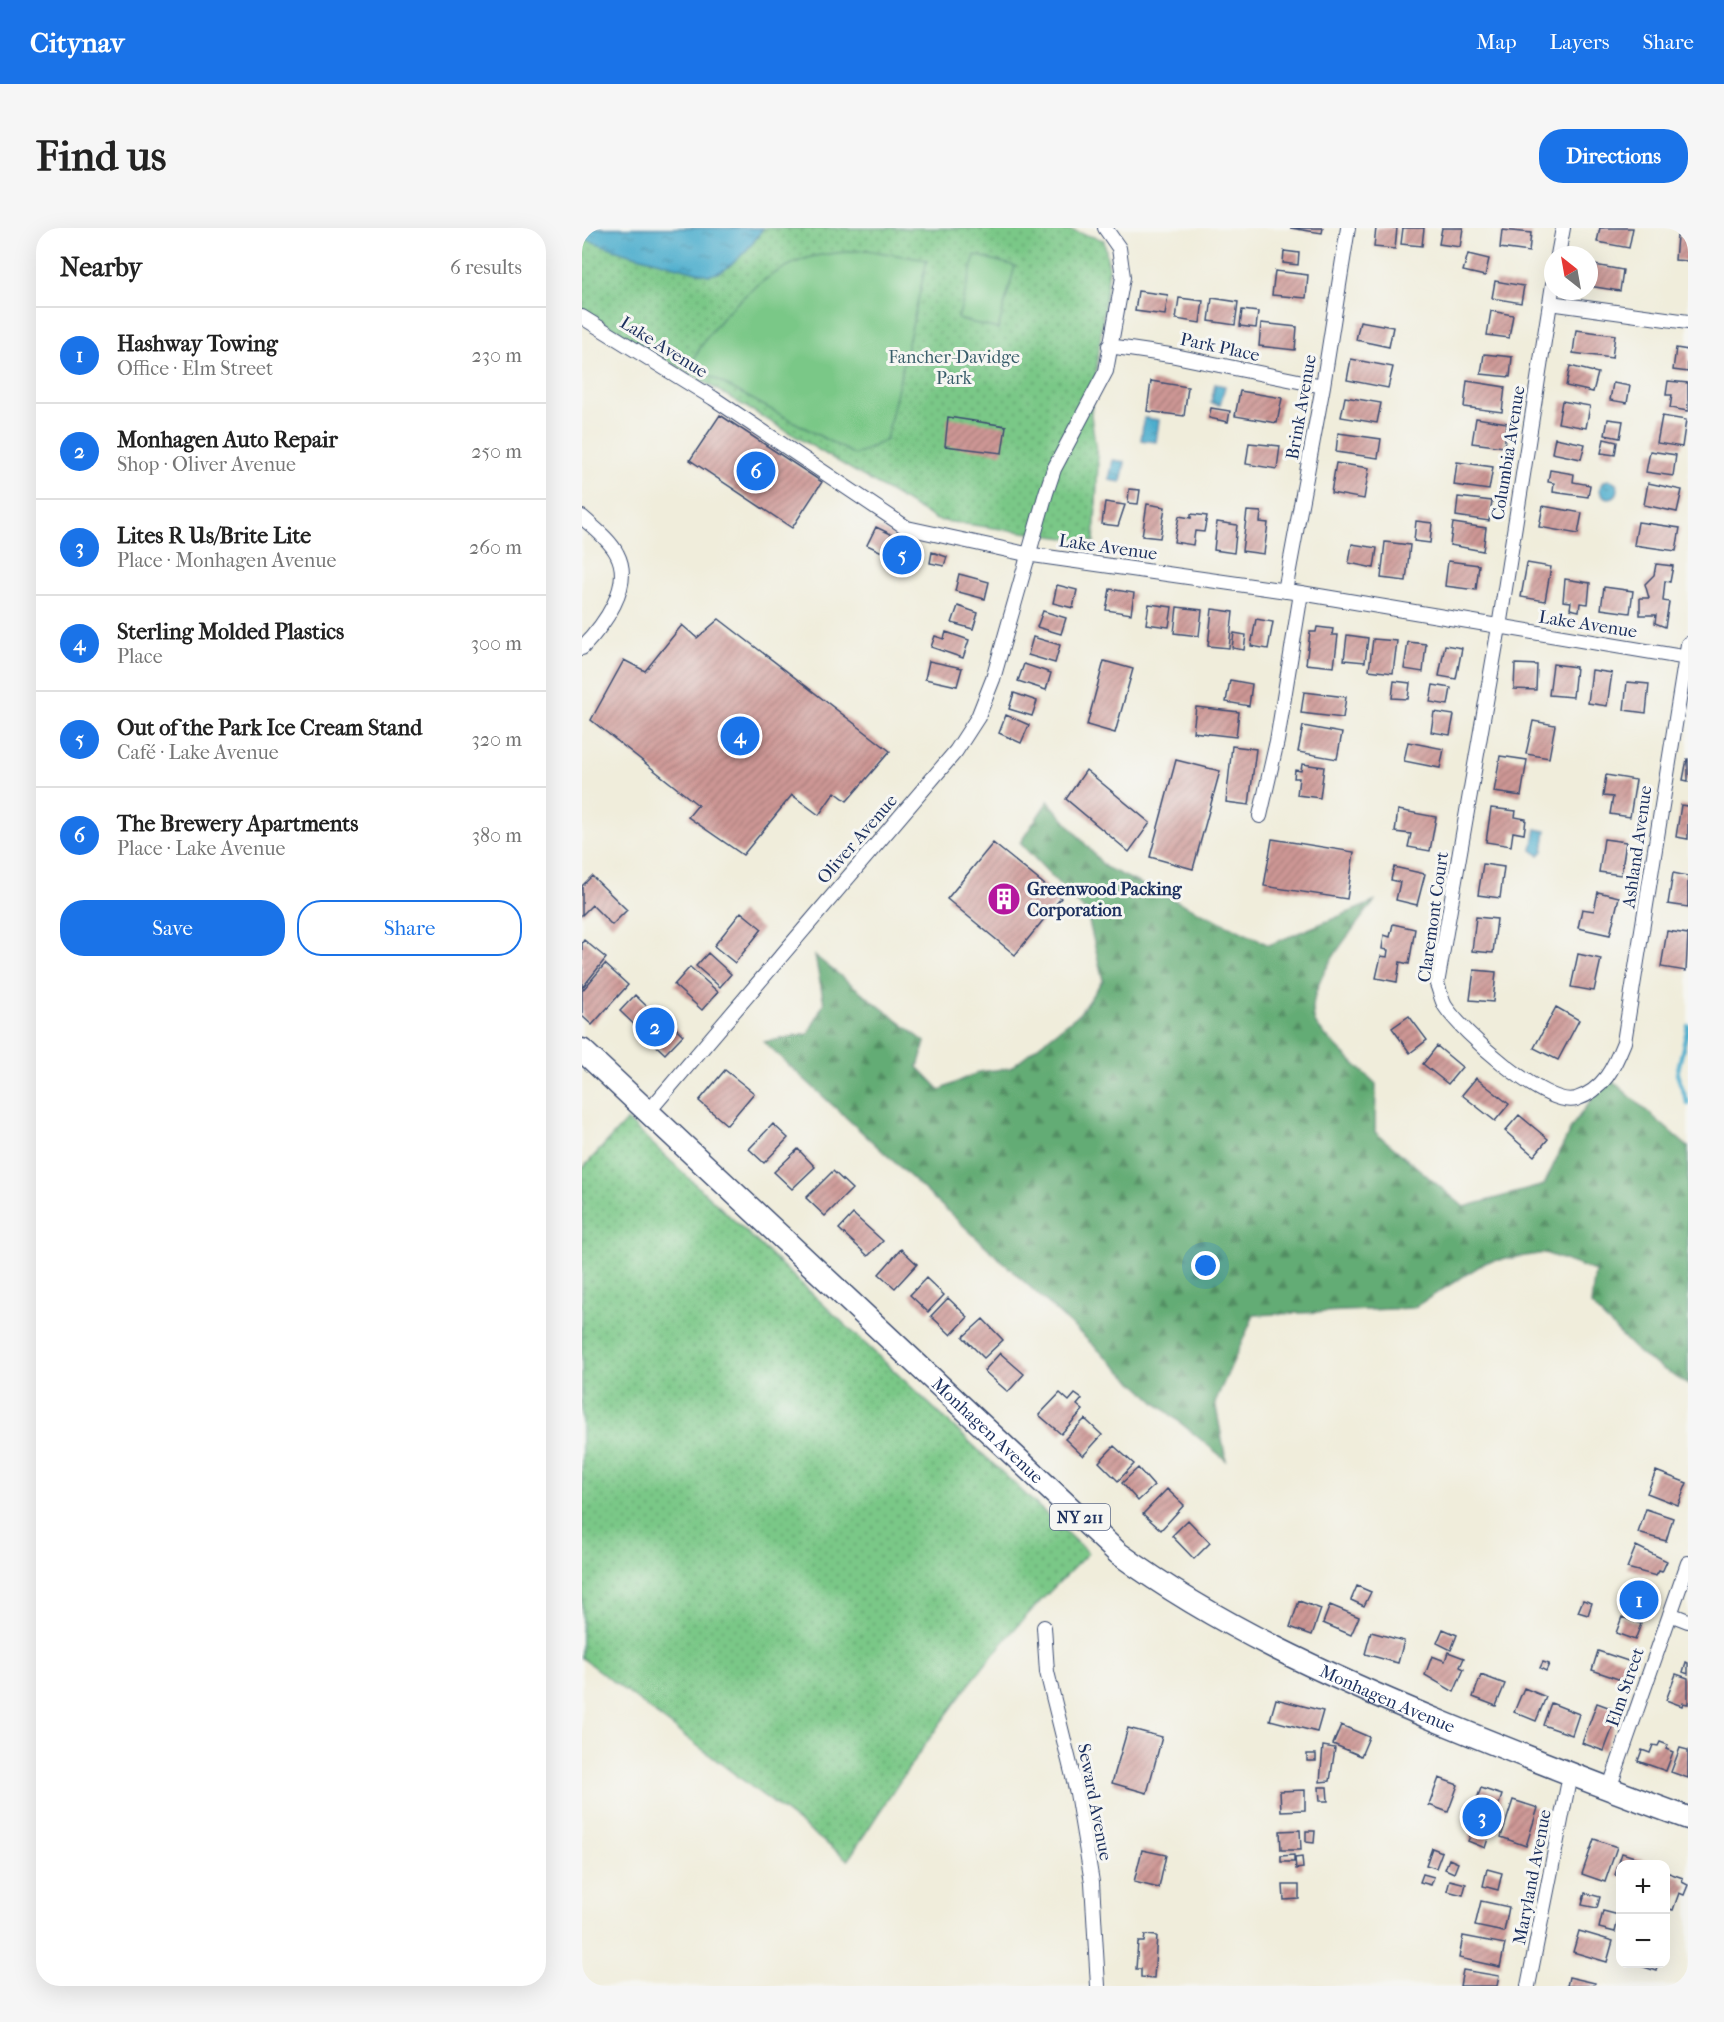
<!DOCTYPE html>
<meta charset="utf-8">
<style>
body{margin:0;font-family:"IM FELL French Canon",serif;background:#f6f6f6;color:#222}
.controls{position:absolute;right:18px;bottom:18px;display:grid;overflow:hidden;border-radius:12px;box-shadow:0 6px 24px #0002}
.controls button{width:54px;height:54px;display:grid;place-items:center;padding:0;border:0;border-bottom:2px solid #e0e0e0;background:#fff;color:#222;font:30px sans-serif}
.compass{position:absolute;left:962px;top:18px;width:54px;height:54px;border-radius:50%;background:#fff;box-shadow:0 6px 24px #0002;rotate:329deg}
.you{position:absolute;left:624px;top:1038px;width:21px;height:21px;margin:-15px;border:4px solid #fff;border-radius:50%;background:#1a73e8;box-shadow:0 0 0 9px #1a73e833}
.badge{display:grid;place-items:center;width:39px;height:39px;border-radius:50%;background:#1a73e8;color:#fff;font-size:20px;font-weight:700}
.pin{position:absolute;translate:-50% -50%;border:3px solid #fff;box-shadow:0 2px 6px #0006}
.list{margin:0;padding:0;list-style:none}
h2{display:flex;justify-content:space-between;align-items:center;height:78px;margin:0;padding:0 24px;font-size:26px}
h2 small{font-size:20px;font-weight:400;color:#767676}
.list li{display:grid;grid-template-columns:39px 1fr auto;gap:18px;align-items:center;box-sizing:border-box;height:96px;padding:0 24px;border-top:2px solid #e0e0e0}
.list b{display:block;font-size:22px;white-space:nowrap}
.list p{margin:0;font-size:20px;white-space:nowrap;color:#767676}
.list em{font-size:20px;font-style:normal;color:#767676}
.actions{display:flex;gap:12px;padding:18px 24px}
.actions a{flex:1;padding:14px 0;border:2px solid #1a73e8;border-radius:24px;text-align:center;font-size:21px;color:#1a73e8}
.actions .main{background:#1a73e8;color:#fff}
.map{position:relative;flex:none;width:1106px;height:1758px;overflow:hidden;border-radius:24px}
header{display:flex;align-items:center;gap:36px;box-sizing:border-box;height:84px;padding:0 30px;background:#1a73e8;color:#fff}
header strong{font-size:28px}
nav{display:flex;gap:33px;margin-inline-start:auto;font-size:21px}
.intro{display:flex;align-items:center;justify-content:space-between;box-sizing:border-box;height:144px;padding:0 36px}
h1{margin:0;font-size:42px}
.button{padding:15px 27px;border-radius:24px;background:#1a73e8;color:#fff;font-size:21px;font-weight:700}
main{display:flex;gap:36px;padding:0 36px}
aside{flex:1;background:#fff;border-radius:24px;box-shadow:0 6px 24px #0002}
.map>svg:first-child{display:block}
</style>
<header>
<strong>Citynav</strong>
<nav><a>Map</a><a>Layers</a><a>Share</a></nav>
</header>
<div class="intro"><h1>Find us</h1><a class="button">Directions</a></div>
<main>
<aside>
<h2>Nearby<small>6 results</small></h2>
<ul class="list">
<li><span class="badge">1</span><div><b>Hashway Towing</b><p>Office · Elm Street</p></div><em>230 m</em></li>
<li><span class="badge">2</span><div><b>Monhagen Auto Repair</b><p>Shop · Oliver Avenue</p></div><em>250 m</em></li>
<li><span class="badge">3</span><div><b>Lites R Us/Brite Lite</b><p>Place · Monhagen Avenue</p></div><em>260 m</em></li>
<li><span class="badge">4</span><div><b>Sterling Molded Plastics</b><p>Place</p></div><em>300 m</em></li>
<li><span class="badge">5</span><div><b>Out of the Park Ice Cream Stand</b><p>Café · Lake Avenue</p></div><em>320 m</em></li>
<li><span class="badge">6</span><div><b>The Brewery Apartments</b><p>Place · Lake Avenue</p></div><em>380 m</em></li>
</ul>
<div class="actions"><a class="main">Save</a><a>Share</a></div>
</aside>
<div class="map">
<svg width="1106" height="1758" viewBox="0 0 1106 1758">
<defs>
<pattern id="forest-firs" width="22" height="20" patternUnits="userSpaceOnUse" patternTransform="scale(1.5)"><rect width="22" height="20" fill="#63ac74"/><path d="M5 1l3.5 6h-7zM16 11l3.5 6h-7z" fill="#518c62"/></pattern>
<pattern id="park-dots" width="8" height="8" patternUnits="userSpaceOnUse" patternTransform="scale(1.5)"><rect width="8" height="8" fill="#7ac887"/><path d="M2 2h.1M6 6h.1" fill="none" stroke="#63a372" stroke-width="1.8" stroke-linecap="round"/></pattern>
<pattern id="water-ripples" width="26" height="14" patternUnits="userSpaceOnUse" patternTransform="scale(1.5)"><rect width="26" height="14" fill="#4eaecd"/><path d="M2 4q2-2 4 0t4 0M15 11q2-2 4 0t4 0" fill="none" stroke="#408eaa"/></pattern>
<pattern id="building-hatch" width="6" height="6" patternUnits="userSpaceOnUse" patternTransform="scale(1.5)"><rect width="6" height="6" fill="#ce9794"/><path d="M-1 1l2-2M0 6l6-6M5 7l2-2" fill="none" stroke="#a67c7c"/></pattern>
</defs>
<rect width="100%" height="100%" fill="#f6f6f2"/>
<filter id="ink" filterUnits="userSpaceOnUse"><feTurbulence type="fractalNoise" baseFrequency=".0167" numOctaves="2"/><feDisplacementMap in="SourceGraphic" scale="12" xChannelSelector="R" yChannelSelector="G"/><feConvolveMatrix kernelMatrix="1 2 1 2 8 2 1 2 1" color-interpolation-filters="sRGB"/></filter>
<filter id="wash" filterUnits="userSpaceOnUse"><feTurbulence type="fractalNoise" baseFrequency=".008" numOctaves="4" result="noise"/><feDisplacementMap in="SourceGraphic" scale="24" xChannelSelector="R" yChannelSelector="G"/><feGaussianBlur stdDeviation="1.35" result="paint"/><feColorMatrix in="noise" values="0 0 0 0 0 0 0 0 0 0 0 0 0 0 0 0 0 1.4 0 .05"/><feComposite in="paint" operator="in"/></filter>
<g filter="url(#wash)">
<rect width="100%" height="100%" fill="#f0eddb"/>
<path fill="url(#forest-firs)" stroke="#3f6e69" stroke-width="1.5" d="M466 573 523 639 687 717 792 674C772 700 720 759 733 794 738 806 782 844 794 856L793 904 882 979 962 957 990 898 1026 849 1106 919V1157L1059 1127 1009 1077 1013 1043 963 1025 904 1034 831 1080 672 1087 633 1174 644 1232 573 1174 182 814 226 806 242 775 233 728 343 814 336 839 358 862 397 844 428 840 497 786 521 752 505 685 438 615Z"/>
<path fill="url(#park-dots)" stroke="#4a7c72" stroke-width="1.5" d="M0 0H481L522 12 527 41 509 187 516 236 512 314 355 292 0 82Z
M45 892 506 1325C481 1351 454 1376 430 1404 369 1475 317 1553 266 1632L0 1430V941Z"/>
<path fill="#7ac887" stroke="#4a7c72" stroke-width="1.5" d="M284 22 345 32 304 212 273 227 109 138C128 93 181 43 229 29 246 25 266 24 284 22Z
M393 27 433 38 416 101 376 91Z"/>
<path fill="url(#water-ripples)" stroke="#346e96" stroke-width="1.5" d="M0 0H181C171 17 146 46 126 47L41 24 0 10Z
M633 156 643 158 638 177 629 175Z
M562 190 577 192 574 214 559 212Z
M531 232 543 234 539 254 527 252Z
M1018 261a9 9 0 1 1 18 0a9 9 0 1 1-18 0Z
M954 601 964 603 961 623 957 627 950 622Z"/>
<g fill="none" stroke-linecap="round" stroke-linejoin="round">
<path stroke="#4eaecd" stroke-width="4.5" d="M1106 798 1095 846 1106 876"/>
</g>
<g id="blocks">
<path fill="url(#building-hatch)" d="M708 0H741L740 5Z
M794 0H815L813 21 792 19Z
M821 0H842L840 18 819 16Z
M860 0H881L878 19 857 16Z
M1018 0H1051L1047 20 1015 14Z
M920 2 949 5 947 24 918 20Z
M1095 8H1106V33L1093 32Z
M702 23 717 25 716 37 701 35Z
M886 26 907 31 903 48 881 43Z
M1007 36 1041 42 1038 63 1007 58Z
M693 43 726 47 724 70 690 67Z
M913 53 942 58 939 75 910 70Z
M556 63 586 67 583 87 553 83Z
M597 70 621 73 618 95 594 91Z
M630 70 656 74 653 97 627 93Z
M660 82 676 84 674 100 658 98Z
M909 83 931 87 927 110 905 107Z
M778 93 811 99 807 119 774 112Z
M679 95 715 99 713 122 677 118Z
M994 102 1033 107 1030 130 991 125Z
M1094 120 1106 122V144L1091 142Z
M902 126 930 129 928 149 899 146Z
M769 131 811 139 806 160 765 152Z
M988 138 1016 145 1011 164 984 158Z
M569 153 606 159 602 188 565 183Z
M885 153 923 159 920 184 882 179Z
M1086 153 1106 155V183L1088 180 1090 167H1084Z
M1031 155 1048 158 1045 175 1028 172Z
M658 163 700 170 695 195 653 188Z
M763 169 799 175 795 195 759 189Z
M980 173 1008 178 1004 200 976 195Z
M629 180 648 183 646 194 627 190Z
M138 187 240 254 210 300 108 232Z
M1080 188 1104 192 1100 219 1075 215Z
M366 189 424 198 420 225 363 218Z
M894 190 925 195 922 219 890 215Z
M1026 191 1041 193 1038 210 1023 207Z
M756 205 799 211 796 230 754 224Z
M973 210 1003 216 999 231 970 225Z
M1022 211 1035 214 1033 227 1019 225Z
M667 215 698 218 695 241 664 236Z
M1068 223 1094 227 1091 248 1064 244Z
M875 234 911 239 907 262 872 257Z
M754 235 787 240 782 271 749 265Z
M968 242 992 246 991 254 1008 257 1006 269 971 264 972 255 966 254Z
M1066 255 1100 262 1095 284 1062 277Z
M547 261 558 262 556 276 546 275Z
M876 269 910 273 907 293 874 288Z
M523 274 543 277 536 298 520 296Z
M565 276 583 279 578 310 560 308Z
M961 278 1000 285 996 306 957 299Z
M665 283 679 284 678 294 686 295 682 326 660 323Z
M609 286 625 288 622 304 613 303 611 317 592 314 597 288 609 290Z
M834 293 850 295 848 315 832 313Z
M635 294 655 297 652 325 632 322Z
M1056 294 1098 300 1094 323 1052 317Z
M871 295 904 300 901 323 868 317Z
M294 299 311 307 302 325 285 317Z
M314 313 333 320 325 341 306 333Z
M803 314 828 317 824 353 799 350Z
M770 316 795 320 792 340 767 335Z
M350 324 365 329 362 338 348 335Z
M866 333 897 337 894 362 863 358Z
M945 335 969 339 963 373 939 369Z
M1074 336 1091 338 1088 354 1083 353 1081 373 1087 374 1083 399 1073 395 1074 387H1058V370H1067L1063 356 1072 347Z
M377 346 407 354 403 371 373 363Z
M983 351 1008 355 1006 376 998 375 997 383 988 381 989 374 981 373Z
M475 357 495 362 491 380 471 375Z
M1022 359 1051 363 1048 385 1019 381Z
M528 361 552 365 549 386 524 382Z
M567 376 590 379 587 399 564 396Z
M376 378 396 385 391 401 370 395Z
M595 379 620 382 617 408 592 405Z
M630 381 651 384 647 420 626 418Z
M461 383 484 390 479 406 455 399Z
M137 391 308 523 265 573 253 564 237 587 210 567 161 627 106 589 116 577 9 492 42 432 63 443 100 397 115 410Z
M674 391 691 394 686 421 669 418Z
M735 399 751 401 750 407H756L752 439 724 436 728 404H734Z
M364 404 387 412 381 430 349 419 353 408 362 411Z
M652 405 664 407 662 422 650 420Z
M765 407 786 410 783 434 762 432Z
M451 409 478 417 473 435 446 427Z
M791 411 815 413 811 445 787 442Z
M826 414 844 416 841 444 822 441Z
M863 417 880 420 874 451 857 448Z
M347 433 380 440 375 458 343 451Z
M522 433 551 441 533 505 505 497Z
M442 436 469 445 464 462 436 453Z
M933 436 955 437 954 462 932 461Z
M971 436 994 439 991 469 967 467Z
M1010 442 1030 445 1025 478 1006 475Z
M648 452 670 456 667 478 644 474Z
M812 453 828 455 826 471 810 470Z
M1045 454 1067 456 1064 485 1042 482Z
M851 457 869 460 866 477 848 474Z
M722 464 764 469 761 490 719 485Z
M432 465 455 473 450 488 427 481Z
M614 479 657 484 654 509 611 504Z
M852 484 872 487 868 507 849 504Z
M424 487 447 497 439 515 417 505Z
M951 493 973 497 967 530 944 526Z
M721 498 760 505 755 531 716 524Z
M826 514 862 521 858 540 822 533Z
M650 518 674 521 667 577 644 574Z
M918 528 945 532 939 568 912 564Z
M1105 531H1106V553L1101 552Z
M594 532 638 543 611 641 568 629Z
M720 536 742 539 738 570 715 567 717 550H712L713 542 719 543Z
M504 542 568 595 547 624 484 571Z
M1024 547 1054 552 1048 589 1028 586 1031 569 1021 568Z
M1099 577 1106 578V611L1094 609Z
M909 580 934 583 933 589 944 591 942 606 931 604 929 618 904 614Z
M816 582 854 589 848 623 826 619 829 606 813 604Z
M690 611 772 624 765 671 682 658Z
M1022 611 1044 614 1039 647 1017 644Z
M411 615 479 670 433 727 365 671Z
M901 636 922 639 918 670 896 667Z
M812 639 843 646 835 677 814 672 818 654 809 652Z
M1091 645 1106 648V679L1086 676Z
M10 648 45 682 30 697 10 677 0 687V658Z
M1016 664 1037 669 1028 707 996 700 1000 681 1012 683Z
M159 684 180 701 153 735 132 718Z
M894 689 915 691 911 725 890 723Z
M811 696 833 701 827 736 818 734 815 754 794 750 799 728 805 729 806 722 800 721 802 707 808 709Z
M1085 703 1106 706 1104 743 1079 739Z
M2 712 24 730 0 760V715Z
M126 725 149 746 138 759 114 738Z
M996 726 1019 731 1012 763 989 759Z
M23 736 46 757 10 797 0 788V763Z
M108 739 136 764 120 782 92 757Z
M892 742 914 744 911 774 888 772Z
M53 767 78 791 81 788 101 807 83 826 38 783Z
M974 779 997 792 976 832 952 820Z
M827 788 845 812 828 825 810 800Z
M855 818 880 839 866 856 841 836Z
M143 842 172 865 145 897 117 873Z
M894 850 927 876 913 893 880 867Z
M937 887 966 911 952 928 923 903Z
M191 896 206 910 182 935 167 921Z
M216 921 233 939 210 961 192 944Z
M251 943 270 961 243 988 224 970Z
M271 986 301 1013 286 1028 257 1001Z
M319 1021 335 1036 313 1060 297 1046Z
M344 1050 362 1067 346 1084 328 1067Z
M366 1070 386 1089 369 1107 349 1088Z
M401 1091 421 1112 402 1130 381 1109Z
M418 1125 442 1146 426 1164 402 1143Z
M478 1165 487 1173 493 1166 500 1171 495 1177 501 1182 479 1206 457 1187Z
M503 1191 520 1207 501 1228 483 1211Z
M532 1218 552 1236 536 1253 517 1234Z
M556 1240 572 1258 556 1273 540 1255Z
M1074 1243 1105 1255 1096 1277 1065 1265Z
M585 1261 602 1277 579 1302 561 1286Z
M1064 1281 1091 1290 1084 1313 1056 1305Z
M606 1292 628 1315 612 1331 590 1308Z
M1054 1318 1085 1333 1080 1344 1077 1343 1074 1348 1045 1340Z
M775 1358 789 1364 782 1378 769 1372Z
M1048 1358 1072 1366 1065 1385 1041 1378Z
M1001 1372 1010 1375 1006 1387 996 1384Z
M717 1373 739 1381 730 1407 708 1399Z
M748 1377 777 1389 769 1407 741 1395Z
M1040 1389 1059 1396 1053 1412 1034 1405Z
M861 1401 875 1407 869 1422 855 1415Z
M789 1404 822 1413 816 1435 783 1426Z
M1016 1423 1049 1434 1042 1453 1010 1442Z
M866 1424 882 1430 878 1439 882 1441 872 1464 843 1447 850 1428 863 1433Z
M961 1434 967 1436 964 1443 958 1440Z
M1104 1434 1106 1435V1446L1101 1444Z
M1094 1446 1106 1450V1476L1101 1475 1100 1478 1084 1472Z
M899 1447 923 1456 914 1478 891 1469Z
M942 1460 964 1469 954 1493 932 1484Z
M694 1471 741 1483 735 1504 688 1492Z
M969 1475 997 1486 990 1507 961 1497Z
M1015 1475 1037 1483 1022 1523 1000 1515Z
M759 1497 787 1509 779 1528 751 1516Z
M546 1500 580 1509 565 1565 530 1555Z
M1078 1514 1086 1517 1084 1521 1091 1524 1084 1543 1056 1533 1060 1522 1068 1525 1071 1517 1076 1518Z
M741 1518 753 1520 748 1553 738 1554Z
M1098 1520 1106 1522V1550L1089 1544Z
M725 1526H734V1533H725Z
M857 1550 876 1557 866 1584 847 1577Z
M737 1559H745L746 1573H738Z
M899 1560 920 1567 903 1620 886 1613 892 1598 896 1599 897 1595 887 1592Z
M723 1562V1582L699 1583 698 1563Z
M931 1572 956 1580 944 1618 919 1609Z
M718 1602 719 1622H699L698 1603Z
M724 1603H733L732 1615 724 1614Z
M1012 1611 1035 1619 1023 1654 1000 1646Z
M850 1620 860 1624 854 1640 844 1637Z
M560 1622 584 1627 577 1660 552 1654Z
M1040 1625 1074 1636H1038V1649L1033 1647Z
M712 1627V1634H699V1628Z
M720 1629 721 1640 714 1641 713 1630Z
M867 1631 876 1635 872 1645 863 1641Z
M905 1641 920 1645 916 1662 901 1658Z
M1084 1644 1101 1650 1100 1654 1106 1657 1102 1667 1097 1665 1091 1682 1084 1680Z
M841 1646 852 1649 849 1657 838 1654Z
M868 1652 884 1656 881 1667 865 1663Z
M701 1657H717V1671L702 1672Z
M1003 1665 1018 1669 1015 1680 1000 1677Z
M899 1673 927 1679 922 1704 893 1698Z
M1021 1683 1037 1687 1033 1704 1017 1700Z
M997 1703 1031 1713 1025 1734 991 1724Z
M563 1707 575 1708 572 1750 559 1749V1741H554L556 1714H562Z
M881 1708 923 1716 918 1739 877 1730Z
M1060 1736H1076L1074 1743 1059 1738Z
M881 1742 917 1748 915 1758H878Z
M987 1749 1013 1755 1012 1758H985Z"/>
</g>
</g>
<g filter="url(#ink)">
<use href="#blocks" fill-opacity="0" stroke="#3b4c71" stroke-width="1.5"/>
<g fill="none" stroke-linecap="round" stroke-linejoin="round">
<g stroke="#3b4c71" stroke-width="16">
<path id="street" d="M976 27 981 0
M971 56 917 399 855 756C858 763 859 771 863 778 879 803 963 880 994 871 1022 862 1032 839 1042 814L1106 416
M968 75 1106 94
M0 89 131 170 325 300 444 326 719 365 1106 430
M527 118 588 127 741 158
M0 289C12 300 28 312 35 326 52 358 21 398 0 420
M703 363 741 158 766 0
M678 588 695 513 719 365
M67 883 374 523 396 489 411 451 464 265 472 241 524 143 541 49 537 20 523 0
M1088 1386 1106 1393
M462 1399 465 1444 495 1565 510 1654 516 1758
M1027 1561 1106 1335
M946 1758 988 1547"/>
</g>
<g stroke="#3b4c71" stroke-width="25">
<g id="primary">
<path id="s1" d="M0 822 536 1325C636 1398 747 1448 861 1495 942 1528 1023 1560 1106 1590"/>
</g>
</g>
<use href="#street" stroke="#fff" stroke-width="14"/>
<use href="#primary" stroke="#fff" stroke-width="22"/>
</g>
</g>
<defs>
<g id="building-disc" transform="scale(1.725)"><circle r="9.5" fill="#b5179e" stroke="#f6f6f2"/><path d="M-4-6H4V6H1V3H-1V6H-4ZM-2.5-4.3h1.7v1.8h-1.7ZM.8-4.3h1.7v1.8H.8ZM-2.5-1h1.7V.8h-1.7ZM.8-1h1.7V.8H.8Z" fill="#fff"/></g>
</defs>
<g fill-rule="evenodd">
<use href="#building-disc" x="422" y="671"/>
</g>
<g text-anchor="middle" stroke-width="6" stroke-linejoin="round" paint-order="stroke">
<rect fill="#f6f6f2" stroke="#5d6b8a" stroke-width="1.5" x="468" y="1276" width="60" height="26" rx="4.5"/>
<g font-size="16" font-weight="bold" fill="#1b2f5e">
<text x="498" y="1295">NY 211</text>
</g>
<g font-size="18" fill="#1b2f5e" stroke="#f6f6f2">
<text transform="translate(82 119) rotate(32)" y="6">Lake Avenue</text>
<text transform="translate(638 119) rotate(12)" y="6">Park Place</text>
<text transform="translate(719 179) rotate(-80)" y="6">Brink Avenue</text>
<text transform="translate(926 225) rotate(-81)" y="6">Columbia Avenue</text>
<text transform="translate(526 319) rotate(8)" y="6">Lake Avenue</text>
<text transform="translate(1006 396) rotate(9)" y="6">Lake Avenue</text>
<text transform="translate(275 611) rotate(-49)" y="6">Oliver Avenue</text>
<text transform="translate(1055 619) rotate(-82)" y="6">Ashland Avenue</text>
<text transform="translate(851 689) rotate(-82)" y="6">Claremont Court</text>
<text dy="6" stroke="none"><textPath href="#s1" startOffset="556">Monhagen Avenue</textPath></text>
<text transform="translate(1043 1459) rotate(-71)" y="6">Elm Street</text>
<text dy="6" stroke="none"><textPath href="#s1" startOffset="1042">Monhagen Avenue</textPath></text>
<text transform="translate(513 1574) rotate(79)" y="6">Seward Avenue</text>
<text transform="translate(950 1649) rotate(-79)" y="6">Maryland Avenue</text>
</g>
<g font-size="18" fill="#385d6a" stroke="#f6f6f2">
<text x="372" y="135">Fancher-Davidge<tspan x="372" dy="21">Park</tspan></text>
</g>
<g font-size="18" font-weight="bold" fill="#1b2f5e" stroke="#f6f6f2" text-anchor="start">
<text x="445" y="667">Greenwood Packing<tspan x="445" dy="21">Corporation</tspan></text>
</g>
</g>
</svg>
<div class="controls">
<button>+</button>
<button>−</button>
</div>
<svg class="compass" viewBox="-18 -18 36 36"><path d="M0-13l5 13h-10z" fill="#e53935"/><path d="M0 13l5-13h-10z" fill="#767676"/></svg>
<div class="you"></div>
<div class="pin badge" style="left:1057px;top:1372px">1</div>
<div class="pin badge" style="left:73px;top:799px">2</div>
<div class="pin badge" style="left:900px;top:1589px">3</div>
<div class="pin badge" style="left:158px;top:508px">4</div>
<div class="pin badge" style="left:320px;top:327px">5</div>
<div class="pin badge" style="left:174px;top:243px">6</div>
</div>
</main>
